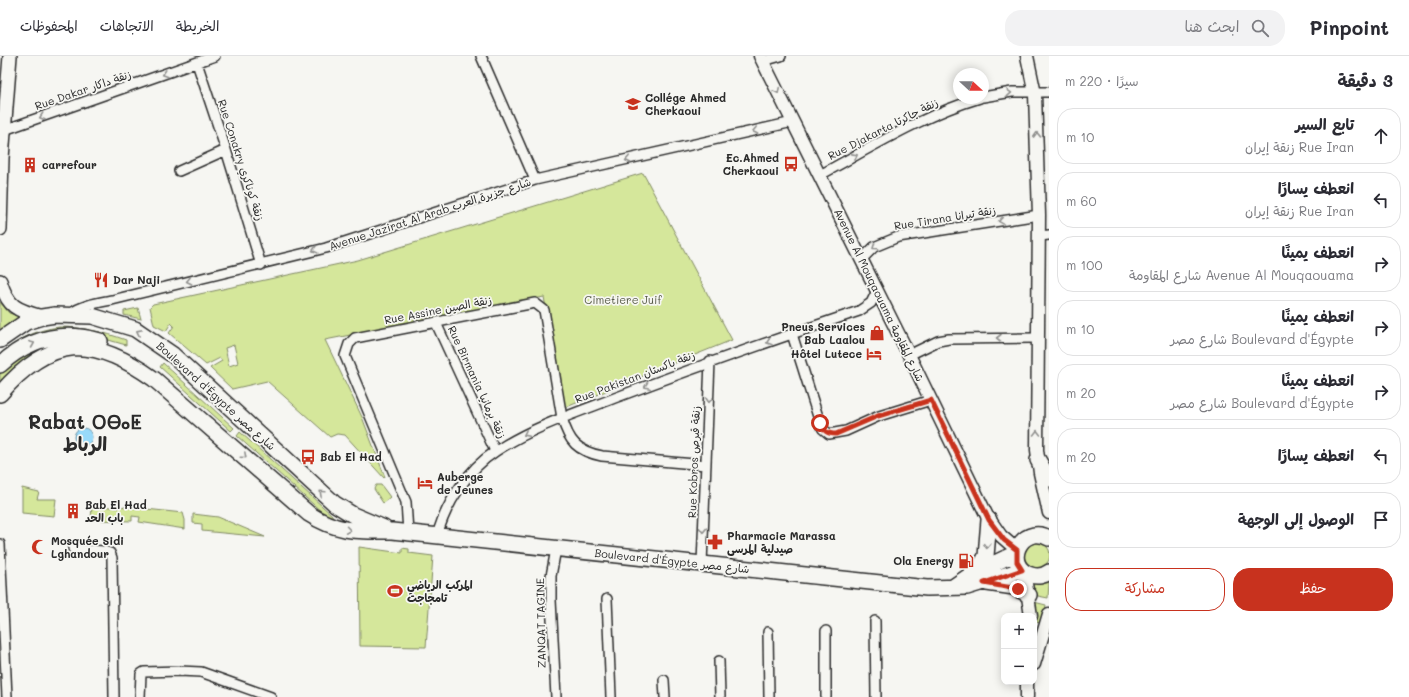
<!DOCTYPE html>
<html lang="ar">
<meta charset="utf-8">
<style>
body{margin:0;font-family:Mali,"Playpen Sans Arabic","Noto Sans Tifinagh",sans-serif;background:#f2f2f3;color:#2b2b33;direction:rtl}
.controls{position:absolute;right:12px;bottom:12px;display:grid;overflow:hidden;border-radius:8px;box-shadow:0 2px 10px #0003}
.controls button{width:36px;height:36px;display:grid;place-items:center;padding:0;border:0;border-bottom:1px solid #e1e1e2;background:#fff;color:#2b2b33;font:20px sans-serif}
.compass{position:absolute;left:953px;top:12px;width:36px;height:36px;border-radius:50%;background:#fff;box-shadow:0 2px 10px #0003;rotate:111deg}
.stop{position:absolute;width:12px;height:12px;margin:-9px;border:3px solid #c8321e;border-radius:50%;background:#fff}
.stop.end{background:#c8321e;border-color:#fff;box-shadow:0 1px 4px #0008}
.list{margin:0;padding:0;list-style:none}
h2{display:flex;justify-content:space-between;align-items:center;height:52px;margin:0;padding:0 16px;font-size:17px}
h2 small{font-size:13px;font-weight:400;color:#7c7c81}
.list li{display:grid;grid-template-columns:26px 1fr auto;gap:12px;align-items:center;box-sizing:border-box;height:56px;margin:0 8px 8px;padding:0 8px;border:1px solid #e1e1e2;border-radius:16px}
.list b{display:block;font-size:15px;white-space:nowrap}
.list p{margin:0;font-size:13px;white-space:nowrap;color:#7c7c81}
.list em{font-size:13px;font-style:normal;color:#7c7c81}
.actions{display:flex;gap:8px;padding:12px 16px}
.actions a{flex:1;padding:9px 0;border:1px solid #c8321e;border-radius:16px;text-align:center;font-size:14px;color:#c8321e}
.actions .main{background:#c8321e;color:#fff}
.icon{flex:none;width:22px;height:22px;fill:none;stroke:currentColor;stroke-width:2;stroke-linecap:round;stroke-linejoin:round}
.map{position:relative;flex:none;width:1049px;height:641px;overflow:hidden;direction:ltr}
header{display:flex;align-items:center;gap:24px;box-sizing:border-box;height:56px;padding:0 20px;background:#fff;border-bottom:1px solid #e1e1e2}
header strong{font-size:19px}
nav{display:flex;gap:22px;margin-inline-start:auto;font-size:14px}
.search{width:280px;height:36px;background:#f2f2f3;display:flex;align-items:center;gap:10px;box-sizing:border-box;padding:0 14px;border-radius:16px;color:#7c7c81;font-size:15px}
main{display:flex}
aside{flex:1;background:#fff}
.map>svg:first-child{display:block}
</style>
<header>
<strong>Pinpoint</strong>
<div class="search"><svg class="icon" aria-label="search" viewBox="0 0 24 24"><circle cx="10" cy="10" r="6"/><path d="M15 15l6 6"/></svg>ابحث هنا</div>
<nav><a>الخريطة</a><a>الاتجاهات</a><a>المحفوظات</a></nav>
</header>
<main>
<aside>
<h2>3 دقيقة<small>سيرًا · 220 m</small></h2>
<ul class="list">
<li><svg class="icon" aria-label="ahead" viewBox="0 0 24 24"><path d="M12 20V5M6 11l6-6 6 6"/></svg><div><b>تابع السير</b><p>Rue Iran زنقة إيران</p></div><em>10 m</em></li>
<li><svg class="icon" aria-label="left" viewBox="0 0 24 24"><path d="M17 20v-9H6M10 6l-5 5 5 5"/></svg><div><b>انعطف يسارًا</b><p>Rue Iran زنقة إيران</p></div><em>60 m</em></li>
<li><svg class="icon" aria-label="right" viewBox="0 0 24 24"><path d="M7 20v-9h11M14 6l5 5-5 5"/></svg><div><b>انعطف يمينًا</b><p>Avenue Al Mouqaouama شارع المقاومة</p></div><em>100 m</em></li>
<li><svg class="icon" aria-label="right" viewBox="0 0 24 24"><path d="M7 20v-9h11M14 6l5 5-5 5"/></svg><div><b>انعطف يمينًا</b><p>Boulevard d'Égypte شارع مصر</p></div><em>10 m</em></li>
<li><svg class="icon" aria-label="right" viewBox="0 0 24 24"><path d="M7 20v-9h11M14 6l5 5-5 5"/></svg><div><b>انعطف يمينًا</b><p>Boulevard d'Égypte شارع مصر</p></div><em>20 m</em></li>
<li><svg class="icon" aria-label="left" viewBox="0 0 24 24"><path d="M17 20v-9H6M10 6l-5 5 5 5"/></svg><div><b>انعطف يسارًا</b></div><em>20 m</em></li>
<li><svg class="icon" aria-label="arrive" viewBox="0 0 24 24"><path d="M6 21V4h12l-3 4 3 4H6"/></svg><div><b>الوصول إلى الوجهة</b></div></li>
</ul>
<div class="actions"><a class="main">حفظ</a><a>مشاركة</a></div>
</aside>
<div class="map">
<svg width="1049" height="641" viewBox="0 0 1049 641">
<rect width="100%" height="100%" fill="#f6f6f2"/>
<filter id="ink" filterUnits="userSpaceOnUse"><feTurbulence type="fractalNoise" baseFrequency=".025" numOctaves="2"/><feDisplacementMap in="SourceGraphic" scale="8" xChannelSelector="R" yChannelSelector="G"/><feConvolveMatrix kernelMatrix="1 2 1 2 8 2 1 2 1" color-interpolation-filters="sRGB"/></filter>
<g filter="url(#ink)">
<path fill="#d5e79b" stroke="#808963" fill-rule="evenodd" d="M643 117 732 284 564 352 544 241 325 284 362 361 385 421 384 422 345 379 337 378 330 381 267 325 232 333 210 312 222 305 220 302 206 309 169 277 174 270 171 267 166 275 154 269 150 251 153 248 358 204ZM234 289 238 307 229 310 225 292Z
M0 246 9 257 24 262 12 265 0 275Z
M138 252 141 263 124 259V255Z
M59 271C83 271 104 276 126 284V289L91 279 0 302V298C18 283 35 274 59 271Z
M52 289C30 297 16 313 0 330V314L25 296Z
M163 307 234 372 231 375 160 311Z
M240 376 332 459 334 464 324 458 237 380Z
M376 429H381L390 441 383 447 374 433Z
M22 432 39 436 37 443H56L54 460 22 457Z
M92 449 118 452V450L183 457 185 464V473L139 466 140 461 132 460V465L91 464Z
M193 458 218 461 265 481 202 475V468L193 467Z
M1024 499a13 13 0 1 1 26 0a13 13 0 1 1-26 0Z
M359 491 402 497V492L409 493V497L433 500 426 591 360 590Z
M1049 526 1048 542 1033 539 1031 528H1040Z
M1034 546 1046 549 1043 567 1035 566Z"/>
<path fill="#98dafa" stroke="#6c94a7" d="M74 381a9 9 0 1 1 18 0a9 9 0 1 1-18 0Z"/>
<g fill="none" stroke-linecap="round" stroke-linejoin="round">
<g stroke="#2b2b2b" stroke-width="12">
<path id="minor" d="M481 0 535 124
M763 5 781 0
M197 7 226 94 261 209
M983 41 1012 36H1049
M4 74 215 0
M179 115 226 94
M820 119C872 91 923 59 980 42
M1039 180 1049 179
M861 204 874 191 898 181 1039 159
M70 258C82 249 96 247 112 244L326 192 535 124 793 66
M436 267 495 395
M792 278 820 367 823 373 829 378 846 375 879 360 931 344
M909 299 938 285 949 283 1038 282
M408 476 406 446 345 300 349 288 355 282 535 247 544 254 562 362C569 386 577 395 602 400L706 409
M437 480C446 447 468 413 496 395 534 370 579 356 620 340 699 310 779 282 859 255L871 247 877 235
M0 488 7 641
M73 493 104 495 110 497 112 502 114 641
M556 493 551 520V544L556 641
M702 508 710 305
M607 543 611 641
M875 565 876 641
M826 575V641
M768 576 769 641
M719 605 720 641
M664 624 665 641
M140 641 141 618 144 616 179 615 201 616 271 641"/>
</g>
<g stroke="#2b2b2b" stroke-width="15">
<path id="tertiary" d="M760 0 909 299 987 460 1001 480 1017 494
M1027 0 1035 38 1039 159 1037 394 1040 417 1049 457
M1024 515 1031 560
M1034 608 1049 558
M1027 641V626"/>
</g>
<g stroke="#2b2b2b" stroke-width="16">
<path id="secondary" d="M0 173 2 102 10 0
M0 225C8 251 16 254 42 261"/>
</g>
<g stroke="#2b2b2b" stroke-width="18">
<path id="primary" d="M0 284 26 266 42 261 55 259 92 260 135 273 173 299 335 448 353 459 384 472
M0 309C29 282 62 274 100 285
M0 338C50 279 93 279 154 323L309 458C338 477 359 475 392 475L927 532 967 531 1022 514
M1038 404 1049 423
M1049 482C1020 467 1002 510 1031 519 1037 521 1044 520 1049 516
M978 515 986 500 989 464
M987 527 1014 531 1029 539
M953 531 972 518 1016 497"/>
</g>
<use href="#minor" stroke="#f6f6f2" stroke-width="9"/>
<use href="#tertiary" stroke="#f6f6f2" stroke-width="12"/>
<use href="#secondary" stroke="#f6f6f2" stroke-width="13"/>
<use href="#primary" stroke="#f6f6f2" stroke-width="15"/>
</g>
<defs><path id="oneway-chevron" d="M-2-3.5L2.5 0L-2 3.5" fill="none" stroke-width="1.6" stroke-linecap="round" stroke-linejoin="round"/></defs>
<g stroke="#90908e">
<use href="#oneway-chevron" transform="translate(165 18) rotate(161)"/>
<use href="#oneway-chevron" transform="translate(777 35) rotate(63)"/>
<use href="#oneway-chevron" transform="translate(1009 37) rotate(-4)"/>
<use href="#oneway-chevron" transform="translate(42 61) rotate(161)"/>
<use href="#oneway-chevron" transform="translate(755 75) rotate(167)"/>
<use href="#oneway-chevron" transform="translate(1037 79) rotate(-92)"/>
<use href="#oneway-chevron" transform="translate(855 100) rotate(-28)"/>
<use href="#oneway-chevron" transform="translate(628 104) rotate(168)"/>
<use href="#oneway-chevron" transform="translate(1001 165) rotate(171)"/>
<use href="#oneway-chevron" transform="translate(875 191) rotate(145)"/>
<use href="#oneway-chevron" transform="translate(315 194) rotate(165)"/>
<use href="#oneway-chevron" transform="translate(189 225) rotate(167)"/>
<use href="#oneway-chevron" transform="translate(139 276) rotate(-153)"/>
<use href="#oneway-chevron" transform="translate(999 282) rotate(-180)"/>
<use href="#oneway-chevron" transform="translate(769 286) rotate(161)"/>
<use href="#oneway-chevron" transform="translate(32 288) rotate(-23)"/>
<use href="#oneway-chevron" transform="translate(647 330) rotate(159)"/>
<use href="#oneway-chevron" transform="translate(709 344) rotate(93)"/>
<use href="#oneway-chevron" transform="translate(1037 377) rotate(-90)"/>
<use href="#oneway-chevron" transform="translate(526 378) rotate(153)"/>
<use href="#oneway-chevron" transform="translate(244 400) rotate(42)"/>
<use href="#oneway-chevron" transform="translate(322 437) rotate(-137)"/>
<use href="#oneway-chevron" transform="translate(348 474) rotate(8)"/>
<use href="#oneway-chevron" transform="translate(703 474) rotate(92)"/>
<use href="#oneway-chevron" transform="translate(987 490) rotate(95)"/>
</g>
</g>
<g fill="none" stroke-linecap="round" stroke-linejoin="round" filter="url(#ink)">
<path stroke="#c8321e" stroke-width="5" d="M820 367C824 375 827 378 836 378L878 360 931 344 989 464 1004 484 1017 494V506L1022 514 984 527 1018 533"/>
</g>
<defs>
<g id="school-bare" transform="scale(1.2)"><path d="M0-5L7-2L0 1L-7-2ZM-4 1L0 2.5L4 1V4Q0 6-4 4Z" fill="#c8321e" stroke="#f6f6f2" stroke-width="2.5" paint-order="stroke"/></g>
<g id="bus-bare" transform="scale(1.2)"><path d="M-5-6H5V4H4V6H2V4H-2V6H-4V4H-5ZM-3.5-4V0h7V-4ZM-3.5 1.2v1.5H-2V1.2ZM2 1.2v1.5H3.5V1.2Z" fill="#c8321e" stroke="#f6f6f2" stroke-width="2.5" paint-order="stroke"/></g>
<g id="building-bare" transform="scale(1.2)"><path d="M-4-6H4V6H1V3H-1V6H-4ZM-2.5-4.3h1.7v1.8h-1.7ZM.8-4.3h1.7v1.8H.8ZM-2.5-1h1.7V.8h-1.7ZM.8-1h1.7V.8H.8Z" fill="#c8321e" stroke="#f6f6f2" stroke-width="2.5" paint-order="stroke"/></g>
<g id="restaurant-bare" transform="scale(1.2)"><path d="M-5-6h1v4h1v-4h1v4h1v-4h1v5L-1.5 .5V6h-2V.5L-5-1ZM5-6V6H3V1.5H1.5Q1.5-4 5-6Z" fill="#c8321e" stroke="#f6f6f2" stroke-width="2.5" paint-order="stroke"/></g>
<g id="shop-bare" transform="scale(1.2)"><path d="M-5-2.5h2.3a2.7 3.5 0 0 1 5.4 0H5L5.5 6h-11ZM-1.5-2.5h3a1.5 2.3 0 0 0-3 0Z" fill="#c8321e" stroke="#f6f6f2" stroke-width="2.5" paint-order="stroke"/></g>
<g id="hotel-bare" transform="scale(1.2)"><path d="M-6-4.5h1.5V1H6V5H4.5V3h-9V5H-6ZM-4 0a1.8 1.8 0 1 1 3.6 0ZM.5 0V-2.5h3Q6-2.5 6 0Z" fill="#c8321e" stroke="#f6f6f2" stroke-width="2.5" paint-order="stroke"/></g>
<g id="pharmacy-bare" transform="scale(1.2)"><path d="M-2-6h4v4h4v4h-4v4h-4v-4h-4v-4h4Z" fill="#c8321e" stroke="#f6f6f2" stroke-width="2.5" paint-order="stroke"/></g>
<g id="mosque-bare" transform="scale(1.2)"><path d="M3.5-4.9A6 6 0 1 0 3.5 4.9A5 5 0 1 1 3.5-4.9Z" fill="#c8321e" stroke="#f6f6f2" stroke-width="2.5" paint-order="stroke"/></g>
<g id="fuel-bare" transform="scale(1.2)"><path d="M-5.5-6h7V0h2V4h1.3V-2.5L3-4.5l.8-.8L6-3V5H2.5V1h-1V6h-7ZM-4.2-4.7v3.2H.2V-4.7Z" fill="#c8321e" stroke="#f6f6f2" stroke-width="2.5" paint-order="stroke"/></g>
<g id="stadium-bare" transform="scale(1.2)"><path d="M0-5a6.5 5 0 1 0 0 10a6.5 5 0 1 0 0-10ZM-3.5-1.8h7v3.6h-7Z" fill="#c8321e" stroke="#f6f6f2" stroke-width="2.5" paint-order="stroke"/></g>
</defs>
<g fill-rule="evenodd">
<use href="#school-bare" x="633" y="48"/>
<use href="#bus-bare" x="791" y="108"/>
<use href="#building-bare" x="30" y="109"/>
<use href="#restaurant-bare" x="101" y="224"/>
<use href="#shop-bare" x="877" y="277"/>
<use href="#hotel-bare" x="874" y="298"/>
<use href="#bus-bare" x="308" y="401"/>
<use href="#hotel-bare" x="425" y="427"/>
<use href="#building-bare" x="73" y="455"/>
<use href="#pharmacy-bare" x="715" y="486"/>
<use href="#mosque-bare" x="39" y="491"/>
<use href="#fuel-bare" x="966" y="505"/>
<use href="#stadium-bare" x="395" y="535"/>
</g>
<g text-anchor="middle" stroke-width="3.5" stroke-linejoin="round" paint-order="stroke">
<g font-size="11" fill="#2b2b2b" stroke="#f6f6f2">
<text transform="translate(83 34) rotate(-19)" y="4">Rue Dakar زنقة داكار</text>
<text transform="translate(883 73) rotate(-27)" y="4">Rue Djakarta زنقة جاكرتا</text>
<text transform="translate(241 104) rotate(72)" y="4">Rue Conakry زنقة كوناكري</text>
<text transform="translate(430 158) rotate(-18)" y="4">Avenue Jazirat Al Arab شارع جزيرة العرب</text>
<text transform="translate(945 162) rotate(-9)" y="4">Rue Tirana زنقة تيرانا</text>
<text transform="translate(879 239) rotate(64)" y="4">Avenue Al Mouqaouama شارع المقاومة</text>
<text transform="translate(438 254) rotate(-11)" y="4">Rue Assine زنقة الصين</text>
<text transform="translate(635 321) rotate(-21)" y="4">Rue Pakistan زنقة باكستان</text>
<text transform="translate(477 326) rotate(65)" y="4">Rue Birmania زنقة برمانيا</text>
<text transform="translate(216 340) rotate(42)" y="4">Boulevard d'Égypte شارع مصر</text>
<text transform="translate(694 406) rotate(-88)" y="4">Rue Kobros زنقة قبرص</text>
<text transform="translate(672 505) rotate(6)" y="4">Boulevard d'Égypte شارع مصر</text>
<text transform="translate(541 567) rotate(-91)" y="4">ZANQAT TAGINE</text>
</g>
<g font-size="11" font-weight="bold" fill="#2b2b2b" stroke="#f6f6f2" text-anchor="start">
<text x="645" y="46">Collége Ahmed<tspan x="645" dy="13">Cherkaoui</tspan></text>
<text x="779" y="106" text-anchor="end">Ec.Ahmed<tspan x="779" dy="13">Cherkaoui</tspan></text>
<text x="42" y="113">carrefour</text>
<text x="113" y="228">Dar Naji</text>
<text x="865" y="275" text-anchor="end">Pneus Services<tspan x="865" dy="13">Bab Laalou</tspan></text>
<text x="862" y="302" text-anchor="end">Hôtel Lutece</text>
<text x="320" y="405">Bab El Had</text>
<text x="437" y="425">Auberge<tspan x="437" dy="13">de Jeunes</tspan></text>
<text x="85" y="453">Bab El Had<tspan x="85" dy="13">باب الحد</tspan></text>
<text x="727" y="484">Pharmacie Marassa<tspan x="727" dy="13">صيدلية المرسى</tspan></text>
<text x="51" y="489">Mosquée Sidi<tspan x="51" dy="13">Lghandour</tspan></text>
<text x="954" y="509" text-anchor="end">Ola Energy</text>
<text x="407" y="533">المركب الرياضي<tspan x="407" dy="13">تامجاجت</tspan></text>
</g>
<g font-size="11" fill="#565a47" stroke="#f6f6f2">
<text x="623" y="248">Cimetiere Juif</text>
</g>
<g font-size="19" font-weight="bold" fill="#2b2b2b" stroke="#f6f6f2">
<text x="85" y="373">Rabat ⵔⴱⴰⵟ<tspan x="85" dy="22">الرباط</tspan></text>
</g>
</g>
</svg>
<div class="controls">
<button>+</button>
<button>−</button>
</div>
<svg class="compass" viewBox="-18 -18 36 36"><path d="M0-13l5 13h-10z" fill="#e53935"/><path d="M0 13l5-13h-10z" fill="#7c7c81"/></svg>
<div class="stop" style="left:820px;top:367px"></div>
<div class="stop end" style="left:1018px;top:533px"></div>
</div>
</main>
